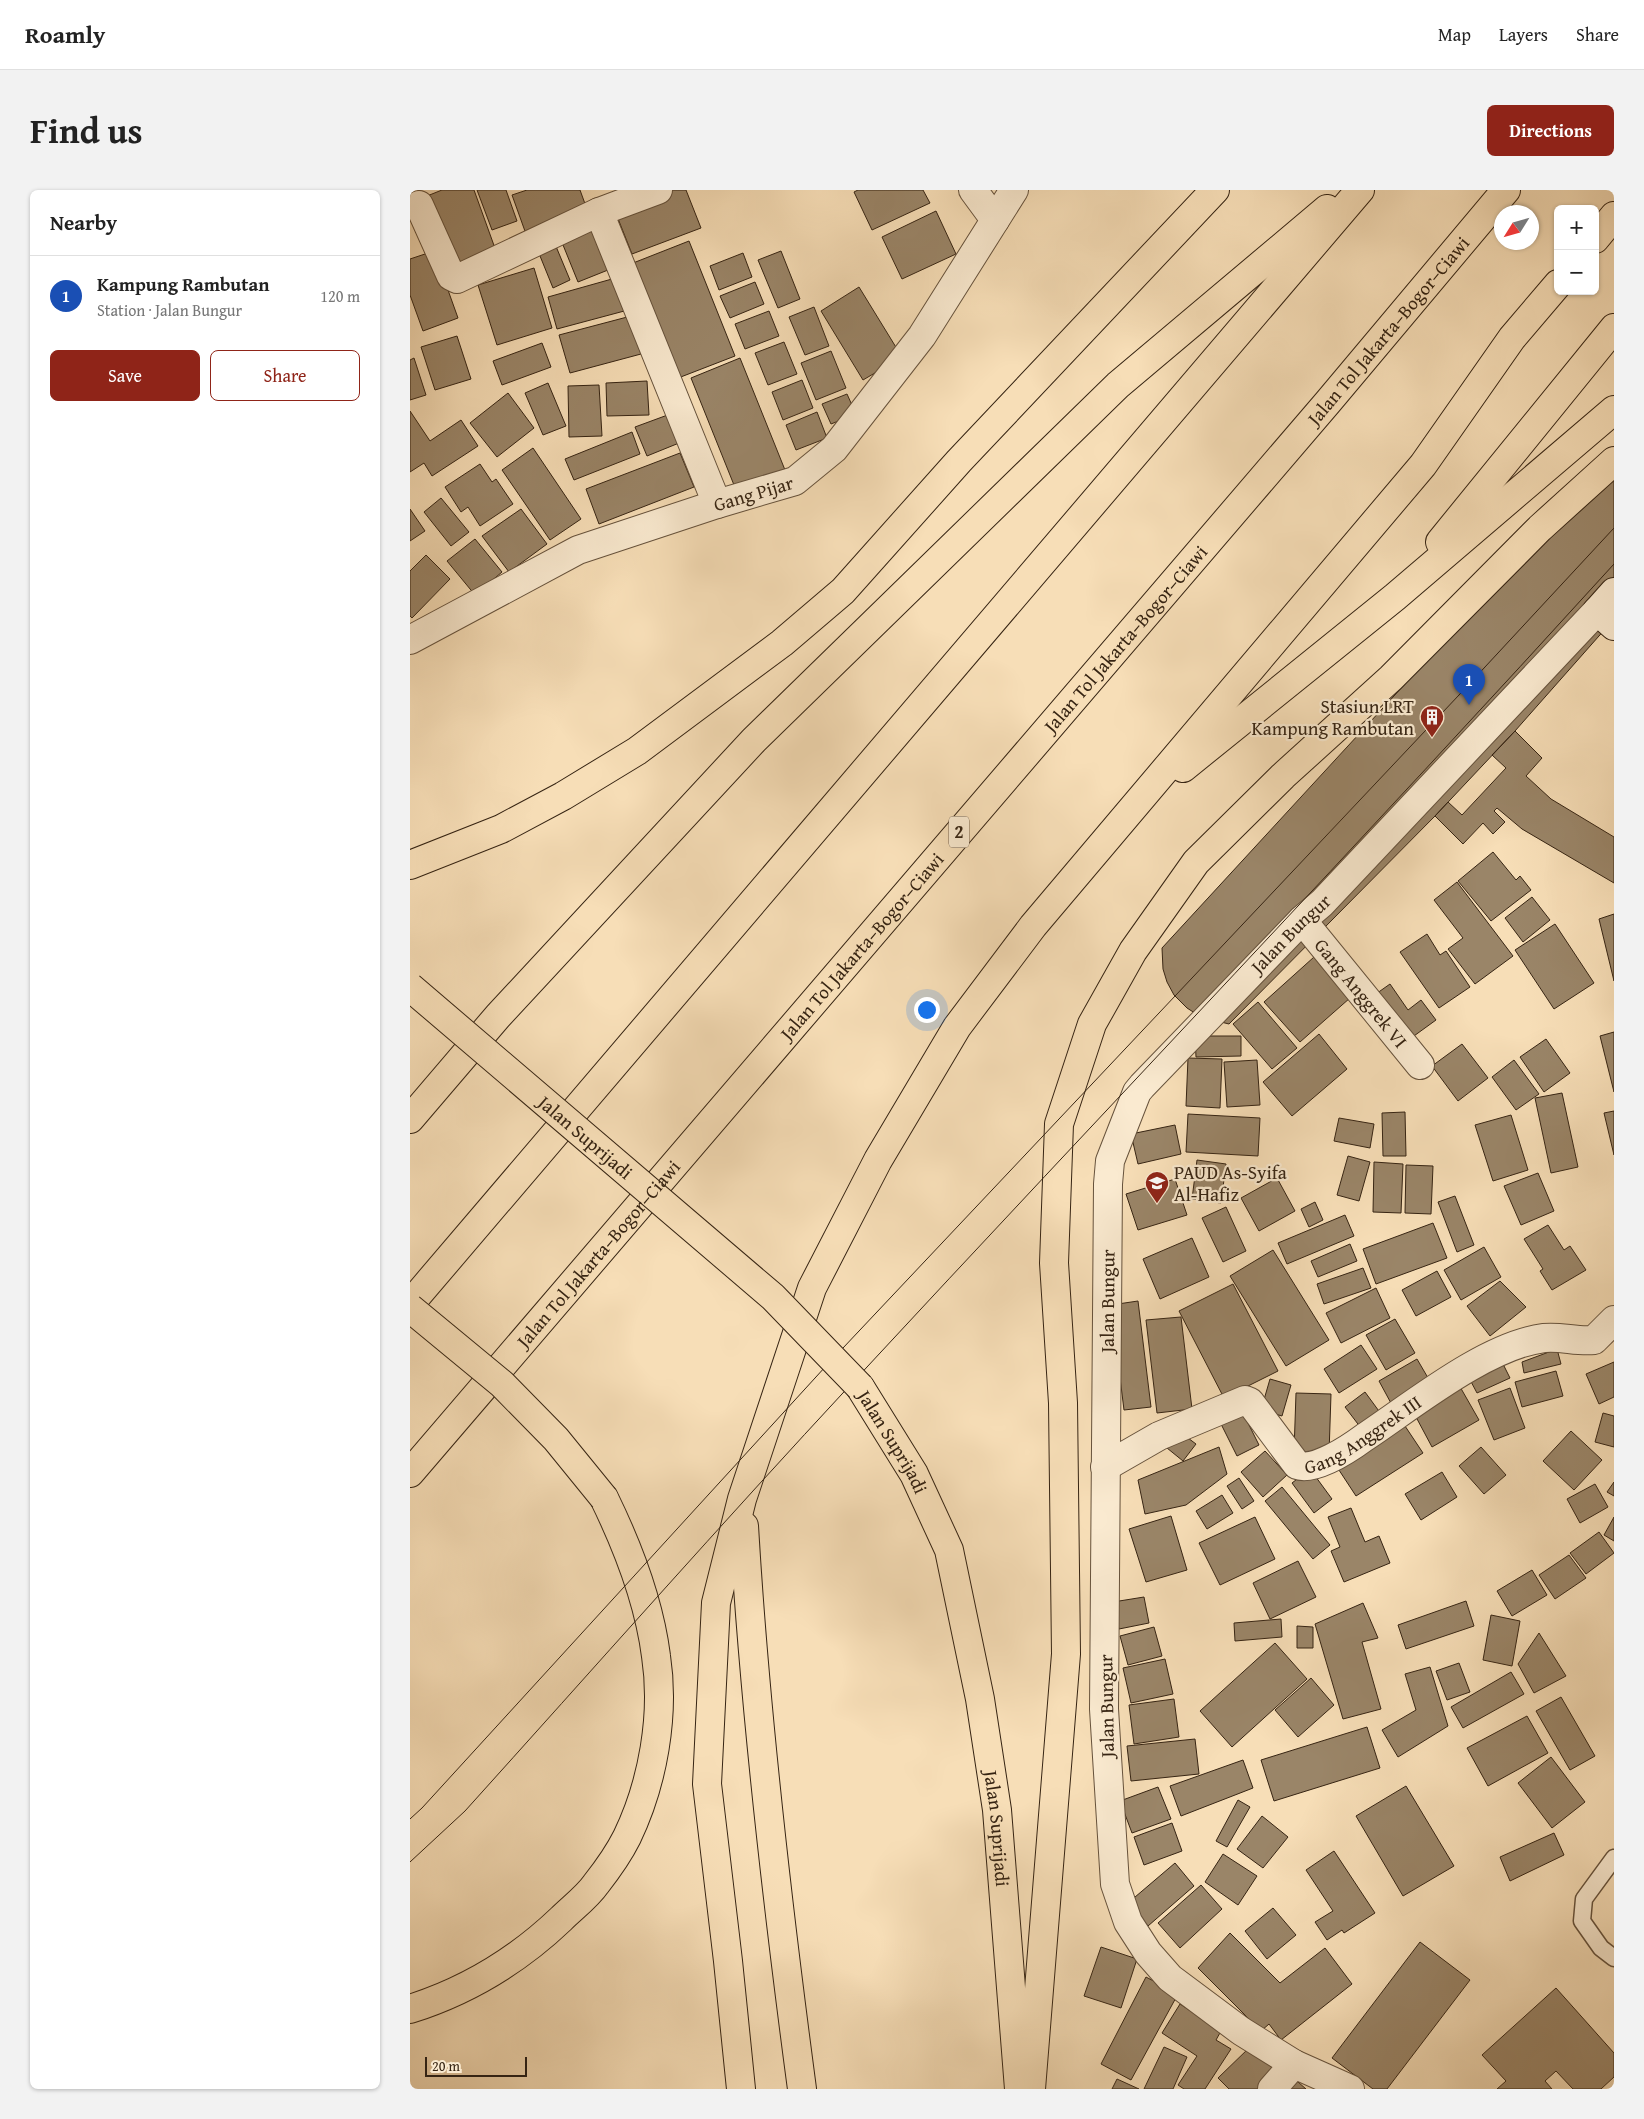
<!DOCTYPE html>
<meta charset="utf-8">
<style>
body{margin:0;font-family:"Gentium Book Plus",serif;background:#f2f2f2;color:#222}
.controls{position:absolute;right:15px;top:15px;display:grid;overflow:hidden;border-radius:8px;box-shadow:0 1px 4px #0004}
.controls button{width:45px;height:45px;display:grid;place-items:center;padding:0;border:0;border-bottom:1px solid #e0e0e0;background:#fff;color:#222;font:25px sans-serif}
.compass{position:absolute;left:1084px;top:15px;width:45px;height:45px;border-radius:50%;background:#fff;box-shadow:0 1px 4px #0004;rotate:233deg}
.scale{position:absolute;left:15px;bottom:12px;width:102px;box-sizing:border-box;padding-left:5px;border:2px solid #362413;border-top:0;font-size:14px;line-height:18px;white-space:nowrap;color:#362413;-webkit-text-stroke:4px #faead0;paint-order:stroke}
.you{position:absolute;left:516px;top:819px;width:18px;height:18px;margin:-12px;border:4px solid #fff;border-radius:50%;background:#1a73e8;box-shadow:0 0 0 8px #1a73e833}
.badge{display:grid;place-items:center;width:32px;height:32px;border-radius:50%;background:#8f2418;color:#fff;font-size:16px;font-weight:700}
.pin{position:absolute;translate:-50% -41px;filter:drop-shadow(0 1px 2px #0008)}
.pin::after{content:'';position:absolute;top:26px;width:18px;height:15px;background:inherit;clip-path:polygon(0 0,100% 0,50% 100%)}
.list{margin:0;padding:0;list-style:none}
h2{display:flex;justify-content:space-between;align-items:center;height:65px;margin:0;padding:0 20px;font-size:21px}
h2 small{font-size:16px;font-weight:400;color:#767676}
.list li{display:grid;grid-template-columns:32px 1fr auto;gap:15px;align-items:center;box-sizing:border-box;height:80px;padding:0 20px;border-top:1px solid #e0e0e0}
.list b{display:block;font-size:19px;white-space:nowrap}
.list p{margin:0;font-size:16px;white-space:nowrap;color:#767676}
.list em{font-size:16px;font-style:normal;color:#767676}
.actions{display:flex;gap:10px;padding:15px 20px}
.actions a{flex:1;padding:11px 0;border:1px solid #8f2418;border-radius:8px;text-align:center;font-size:18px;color:#8f2418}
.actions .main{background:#8f2418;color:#fff}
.map{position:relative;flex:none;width:1204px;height:1899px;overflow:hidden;border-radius:8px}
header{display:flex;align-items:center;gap:30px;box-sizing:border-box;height:70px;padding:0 25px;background:#fff;border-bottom:1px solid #e0e0e0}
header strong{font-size:24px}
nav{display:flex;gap:28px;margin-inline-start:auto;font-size:18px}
.intro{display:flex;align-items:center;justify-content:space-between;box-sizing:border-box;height:120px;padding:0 30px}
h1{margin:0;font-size:35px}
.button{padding:12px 22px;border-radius:8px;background:#8f2418;color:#fff;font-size:18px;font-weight:700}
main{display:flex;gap:30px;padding:0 30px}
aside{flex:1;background:#fff;border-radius:8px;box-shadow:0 1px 4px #0004}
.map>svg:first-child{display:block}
</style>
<header>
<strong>Roamly</strong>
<nav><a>Map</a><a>Layers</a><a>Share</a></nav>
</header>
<div class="intro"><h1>Find us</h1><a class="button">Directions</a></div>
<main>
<aside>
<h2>Nearby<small></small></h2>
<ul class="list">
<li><span class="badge" style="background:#1a4fb4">1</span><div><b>Kampung Rambutan</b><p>Station · Jalan Bungur</p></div><em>120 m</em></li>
</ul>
<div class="actions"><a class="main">Save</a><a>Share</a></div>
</aside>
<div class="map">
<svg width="1204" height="1899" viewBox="0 0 1204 1899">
<rect width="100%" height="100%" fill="#f7deb7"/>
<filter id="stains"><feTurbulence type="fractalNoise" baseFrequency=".004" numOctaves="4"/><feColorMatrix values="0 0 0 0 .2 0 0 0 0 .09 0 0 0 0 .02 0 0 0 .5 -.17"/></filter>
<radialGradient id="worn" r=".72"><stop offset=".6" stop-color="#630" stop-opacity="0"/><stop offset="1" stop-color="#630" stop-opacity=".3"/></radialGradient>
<path fill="#9a8568" stroke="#362413" d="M32 0H64L86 61 42 76 17 6Z
M67 0H96L107 31 82 40Z
M117 0H170L178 22 116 44 102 5Z
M262 0H276L291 38 222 64 205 21Z
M448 0H513L520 13 462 40 444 2Z
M526 21 546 64 492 89 472 47Z
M186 36 203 78 168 92 151 50Z
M279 51 325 166 263 190 218 75Z
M145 54 160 90 143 98 128 61Z
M24 61 48 128 13 141 0 105V69Z
M371 61 390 109 368 118 348 70Z
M333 63 342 87 309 100 300 76Z
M124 78 142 138 87 155 68 95Z
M209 87 218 120 147 139 138 107Z
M345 92 354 114 320 128 310 106Z
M449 97 492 167 453 190 411 121Z
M404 117 419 156 395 165 379 127Z
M359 121 369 146 335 159 325 134Z
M221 126 231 164 160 183 149 145Z
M47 146 61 189 25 200 11 157Z
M374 152 387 184 358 195 345 163Z
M132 153 141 177 92 195 83 171Z
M421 161 436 198 406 210 391 173Z
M4 168 16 205 0 210V170Z
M330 168 375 280 326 300 281 188Z
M392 190 403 218 373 230 362 202Z
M237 191 239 225 197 226 196 193Z
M138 193 156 236 133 245 115 203Z
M189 195 192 246 159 247 158 196Z
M98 203 124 238 87 267 60 233Z
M437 204 446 224 421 234 412 214Z
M0 221 20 251 51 230 68 256 22 286 14 273 0 282Z
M407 222 417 248 386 260 376 235Z
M263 223 274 251 237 266 225 237Z
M222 242 230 264 164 290 155 269Z
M123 258 171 329 140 350 92 280Z
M270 263 284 297 189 334 176 299Z
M1204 267V429L1105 541 1025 626 819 834 791 827 777 818 764 805 757 792 753 779 752 758Z
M70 274 82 292 86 289 103 314 70 336 58 317 51 322 35 297Z
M31 308 59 342 41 356 14 322Z
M0 319 15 341 0 351Z
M111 319 137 354 99 382 72 346Z
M65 349 92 382 65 405 37 371Z
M16 365 40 389 2 428 0 426V381Z
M1105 541 1132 568 1116 586 1141 609 1204 647V693L1112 639 1087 618 1084 621 1095 632 1083 644 1073 633 1053 654 1025 626 1038 612 1052 625 1096 578 1082 565Z
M1083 662 1106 690 1110 686 1121 700 1081 731 1048 691Z
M1047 692 1103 766 1065 794 1038 759 1053 748 1024 710Z
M1122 707 1140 730 1113 752 1095 728Z
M1204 724V791L1189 729Z
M1145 734 1184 793 1144 819 1105 760Z
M1017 744 1030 765 1036 761 1060 797 1029 818 990 762Z
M904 767 940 808 890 852 854 812Z
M980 794 998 820 1011 810 1026 830 997 851 963 806Z
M848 812 887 858 862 879 823 834Z
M1204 842V902L1190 846Z
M909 844 937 879 882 926 853 892Z
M785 846H831V866L786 867Z
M1136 849 1160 883 1134 902 1110 867Z
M1052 854 1078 888 1048 911 1022 876Z
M778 868 812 869 810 918 776 916Z
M847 870 850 915 817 917 814 872Z
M1104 870 1129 904 1106 920 1082 887Z
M1152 903 1168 977 1141 983 1125 908Z
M1204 921V965L1194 923Z
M995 922 996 966H973L972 923Z
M778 924 850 928 848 966 776 962Z
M1101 925 1118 980 1083 991 1065 935Z
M929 928 964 934 960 958 924 951Z
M765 935 771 964 728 974 721 944Z
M938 966 960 972 949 1011 927 1005Z
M787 970 816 974 811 1013 782 1009Z
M964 972 993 974 991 1023 963 1022Z
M996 975 1023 976 1021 1024 995 1023Z
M1128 983 1144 1021 1111 1035 1094 996Z
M867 988 885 1021 849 1041 831 1008Z
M765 989 777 1025 728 1040 716 1004Z
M1045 1006 1064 1055 1047 1062 1028 1012Z
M905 1012 913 1030 899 1037 891 1019Z
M816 1017 836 1061 813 1072 792 1028Z
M935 1025 944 1046 877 1074 868 1053Z
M1023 1033 1037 1068 966 1094 953 1059Z
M1138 1035 1154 1060 1160 1056 1176 1080 1142 1100 1130 1081 1133 1079 1114 1049Z
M782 1048 799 1087 750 1109 733 1069Z
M940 1054 947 1071 908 1087 901 1071Z
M1074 1057 1091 1087 1051 1110 1034 1080Z
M863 1060 919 1150 876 1176 820 1086Z
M953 1078 961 1098 914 1114 907 1094Z
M1027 1081 1041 1107 1006 1126 992 1100Z
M1090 1091 1116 1117 1080 1146 1057 1116Z
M823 1094 868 1181 814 1208 769 1121Z
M966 1098 980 1128 931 1153 916 1123Z
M728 1111 741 1217 714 1220 701 1115Z
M771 1127 782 1219 747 1223 736 1130Z
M985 1129 1005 1163 976 1180 956 1145Z
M951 1155 967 1179 929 1203 914 1179Z
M1147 1159 1151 1174 1114 1183 1112 1172Z
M1007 1169 1021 1193 982 1215 969 1191Z
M1091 1170 1100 1188 1067 1203 1058 1186Z
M1204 1172V1207L1189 1214 1176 1184Z
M1146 1181 1153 1206 1112 1217 1105 1192Z
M860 1189 881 1195 872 1226 851 1220Z
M1049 1195 1069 1230 1022 1257 1006 1227Z
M1100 1198 1115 1238 1084 1250 1068 1210Z
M955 1202 974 1228 954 1242 935 1217Z
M886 1203 921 1204 919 1264 884 1262Z
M830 1217 849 1255 827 1266 808 1228Z
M1193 1223 1204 1226V1257L1185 1252Z
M993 1233 1013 1263 946 1306 927 1277Z
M1161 1241 1192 1270 1164 1300 1133 1271Z
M770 1242 786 1254 773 1271 757 1258Z
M809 1257 817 1284 776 1315 735 1324 728 1290Z
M1071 1257 1096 1285 1074 1304 1049 1276Z
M855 1261 877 1285 853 1307 831 1282Z
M900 1279 922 1309 904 1323 882 1293Z
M1032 1282 1047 1307 1011 1330 995 1304Z
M829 1288 844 1311 832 1319 817 1296Z
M1204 1292V1306L1197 1302Z
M1185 1294 1198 1317 1170 1333 1157 1309Z
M872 1297 920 1355 903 1369 855 1311Z
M812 1305 823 1323 797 1339 786 1321Z
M941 1318 955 1352 969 1346 980 1373 934 1392 921 1361 930 1357 918 1327Z
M761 1326 777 1380 736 1392 719 1339Z
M845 1327 865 1369 810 1395 789 1353Z
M1204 1327V1351L1194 1345Z
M1189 1342 1204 1363 1176 1384 1160 1363Z
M1159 1365 1176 1388 1145 1409 1129 1385Z
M888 1371 906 1407 860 1429 843 1393Z
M1122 1380 1137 1405 1102 1426 1087 1401Z
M734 1407 739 1433 709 1439 703 1412Z
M1056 1411 1064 1436 996 1459 988 1435Z
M953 1413 968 1448 952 1452 971 1519 933 1529 905 1434Z
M1081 1425 1110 1431 1102 1476 1073 1470Z
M871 1429 872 1447 825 1451 824 1433Z
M887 1436 903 1437V1458H887Z
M744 1437 752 1466 718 1475 710 1446Z
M1129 1443 1156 1486 1124 1503 1108 1474Z
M865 1453 897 1489 822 1557 790 1521Z
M755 1469 763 1504 721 1513 713 1478Z
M1049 1473 1060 1502 1037 1510 1026 1481Z
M1020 1477 1038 1536 988 1567 972 1540 1006 1520 995 1484Z
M1101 1482 1114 1504 1053 1538 1041 1517Z
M901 1488 924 1515 888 1547 865 1520Z
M1151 1507 1185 1566 1160 1580 1126 1521Z
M764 1509 769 1547 724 1554 719 1515Z
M1117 1526 1138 1563 1078 1596 1057 1558Z
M957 1537 970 1578 864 1611 851 1570Z
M785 1549 789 1584 721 1591 717 1556Z
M1141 1567 1175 1612 1142 1638 1108 1593Z
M833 1570 843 1598 771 1626 760 1596Z
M996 1596 1044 1676 993 1706 946 1626Z
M748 1597 761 1629 722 1643 710 1611Z
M828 1610 840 1617 817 1657 806 1651Z
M852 1626 878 1647 853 1678 827 1659Z
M762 1633 772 1661 734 1675 724 1647Z
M1144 1643 1154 1665 1100 1691 1090 1667Z
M924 1661 965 1723 934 1743 932 1740 917 1750 905 1732 923 1721 896 1680Z
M813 1664 847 1686 828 1715 795 1692Z
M765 1673 784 1696 738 1736 718 1713Z
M791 1695 812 1719 770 1758 748 1733Z
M863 1718 886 1745 857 1769 835 1741Z
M820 1743 870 1793 915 1758 942 1794 871 1850 859 1834 851 1841 788 1778Z
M1010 1752 1060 1790 977 1899H963L922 1868Z
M691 1757 727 1769 711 1818 674 1806Z
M736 1787 768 1804 721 1890 691 1874Z
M1146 1798 1204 1863V1887L1191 1899H1163L1146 1881 1135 1891 1142 1899H1087L1096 1891 1072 1865Z
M770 1814 811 1841 806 1850 821 1859 795 1899H774L768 1895 787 1866 752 1843Z
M754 1857 777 1867 763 1899H734Z
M840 1857 870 1885 857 1899H819L808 1888Z
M879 1884 896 1899H866Z
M707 1889 729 1899H702Z"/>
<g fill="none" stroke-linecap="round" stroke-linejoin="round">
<g stroke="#66523c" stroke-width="19">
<path id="lane" d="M1204 1668 1174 1709 1172 1731 1191 1758 1204 1768"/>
</g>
<g stroke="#66523c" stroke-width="30">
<g id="street">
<path d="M563 0 585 30"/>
<path d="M9 15 41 86 47 89 189 22 248 0"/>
<path d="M189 22 307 314"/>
<path id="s1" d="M0 450 168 360 307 314 385 291 424 259 512 146 604 0"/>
<path id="s2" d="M892 730 1010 875"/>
<path id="s3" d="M695 1277 749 1246 835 1210 840 1212 887 1275C905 1282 940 1258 955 1247 1003 1215 1077 1155 1134 1148 1151 1146 1167 1152 1184 1150L1204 1130"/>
<path d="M862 1899 884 1874"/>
<path id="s4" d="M940 1899 884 1874 831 1841 760 1788 738 1763 718 1732 705 1694 694 1519 698 994 700 971 727 902 732 896 892 730 912 713 1187 421"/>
</g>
</g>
<g stroke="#362413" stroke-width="30">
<path id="secondary" d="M1204 402 1187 421 1204 436"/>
</g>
<g stroke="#362413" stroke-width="30">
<g id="primary">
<path id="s5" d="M450 1197 504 1284 539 1360 570 1509 587 1620 609 1899"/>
</g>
</g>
<g stroke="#362413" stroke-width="30">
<g id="highway">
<path d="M1185 49 1204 26"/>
<path d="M1030 352 1204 138"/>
<path d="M773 578 985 407 1204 220"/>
<path d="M0 675 91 639 153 606 227 561 372 453 433 401 549 271 805 0"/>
<path d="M0 929 88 826 344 550 708 195 917 19"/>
<path d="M0 1114 950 0"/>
<path id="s6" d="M0 1283 918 212 1096 0"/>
<path d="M334 1336C345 1524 367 1712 392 1899"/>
<path d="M0 1819C57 1801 108 1770 151 1729 162 1718 177 1707 186 1694 197 1680 209 1663 217 1647 243 1593 255 1525 246 1466 239 1411 218 1357 194 1308"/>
<path d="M331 1899 318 1771 297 1594 306 1413 332 1309 402 1098 468 970 547 837 623 736 1013 275 1102 148 1148 94"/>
<path d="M621 1899 656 1464 653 1213 644 1073 649 934 682 834 723 761 786 672 873 586 981 488 1130 338 1204 271"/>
</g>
</g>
<use href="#lane" stroke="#faead0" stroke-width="16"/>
<use href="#street" stroke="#faead0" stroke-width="28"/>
<use href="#secondary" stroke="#faead0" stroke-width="28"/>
<use href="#primary" stroke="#f7deb7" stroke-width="28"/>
<use href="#highway" stroke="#f7deb7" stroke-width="28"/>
<path stroke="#362413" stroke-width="1" d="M0 1629 12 1618 416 1176 1049 505 1204 338
M0 1672 55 1621C184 1478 312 1333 444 1191 697 918 954 649 1204 374"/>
<g stroke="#362413" stroke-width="30" stroke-linecap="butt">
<g id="primary-bridge">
<path id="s7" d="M0 797 363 1107 450 1197"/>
</g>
</g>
<g stroke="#362413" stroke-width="30" stroke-linecap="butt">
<path id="highway-bridge" d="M0 1118 92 1194 146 1249 194 1308"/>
</g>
<use href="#primary-bridge" stroke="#f7deb7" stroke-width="28"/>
<use href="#highway-bridge" stroke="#f7deb7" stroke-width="28"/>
</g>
<defs>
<g id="building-pin" transform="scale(1.25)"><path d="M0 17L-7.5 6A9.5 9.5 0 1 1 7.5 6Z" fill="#8f2418" stroke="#faead0"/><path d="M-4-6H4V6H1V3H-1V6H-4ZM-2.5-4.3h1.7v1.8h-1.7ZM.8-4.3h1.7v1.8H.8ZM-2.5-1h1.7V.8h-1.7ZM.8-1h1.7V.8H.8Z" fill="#fff"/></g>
<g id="school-pin" transform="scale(1.25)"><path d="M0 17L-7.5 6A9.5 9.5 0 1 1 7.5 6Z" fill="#8f2418" stroke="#faead0"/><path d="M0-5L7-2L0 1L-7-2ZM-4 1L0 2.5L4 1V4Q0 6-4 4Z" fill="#fff"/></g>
</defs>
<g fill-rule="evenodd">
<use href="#building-pin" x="1022" y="527"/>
<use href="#school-pin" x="747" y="993"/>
</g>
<g text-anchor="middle" stroke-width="4.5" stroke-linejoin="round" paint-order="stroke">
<rect fill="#faead0" stroke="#715f4c" stroke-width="1" x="539" y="626.5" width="20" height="31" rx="4"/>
<g font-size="18" font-weight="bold" fill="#362413">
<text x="549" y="648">2</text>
</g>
<g font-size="19" fill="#362413" stroke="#faead0">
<text dy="7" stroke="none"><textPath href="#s6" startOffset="1504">Jalan Tol Jakarta–Bogor–Ciawi</textPath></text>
<text dy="7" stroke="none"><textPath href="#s1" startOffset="375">Gang Pijar</textPath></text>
<text dy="7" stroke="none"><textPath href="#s6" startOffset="1099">Jalan Tol Jakarta–Bogor–Ciawi</textPath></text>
<text dy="7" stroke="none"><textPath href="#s4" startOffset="1341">Jalan Bungur</textPath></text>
<text dy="7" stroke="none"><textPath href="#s6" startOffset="694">Jalan Tol Jakarta–Bogor–Ciawi</textPath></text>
<text dy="7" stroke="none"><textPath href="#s2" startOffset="94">Gang Anggrek VI</textPath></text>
<text dy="7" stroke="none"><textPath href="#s7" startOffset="231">Jalan Suprijadi</textPath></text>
<text dy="7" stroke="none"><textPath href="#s6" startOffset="289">Jalan Tol Jakarta–Bogor–Ciawi</textPath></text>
<text dy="7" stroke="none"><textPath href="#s4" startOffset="906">Jalan Bungur</textPath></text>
<text dy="7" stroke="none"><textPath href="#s3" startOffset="314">Gang Anggrek III</textPath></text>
<text dy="7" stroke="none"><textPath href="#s5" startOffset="64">Jalan Suprijadi</textPath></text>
<text transform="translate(696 1516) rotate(-91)" y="7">Jalan Bungur</text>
<text dy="7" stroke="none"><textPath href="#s5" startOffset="469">Jalan Suprijadi</textPath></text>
</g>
<g font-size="19" fill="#362413" stroke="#faead0" text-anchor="end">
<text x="1004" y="523">Stasiun LRT<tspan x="1004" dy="22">Kampung Rambutan</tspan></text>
<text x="764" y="989" text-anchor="start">PAUD As-Syifa<tspan x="764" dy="22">Al-Hafiz</tspan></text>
</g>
</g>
<rect width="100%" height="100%" filter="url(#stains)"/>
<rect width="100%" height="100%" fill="url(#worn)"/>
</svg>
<div class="controls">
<button>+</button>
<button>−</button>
</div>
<svg class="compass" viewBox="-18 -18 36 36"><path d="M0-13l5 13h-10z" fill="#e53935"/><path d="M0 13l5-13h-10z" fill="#767676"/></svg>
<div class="scale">20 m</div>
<div class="you"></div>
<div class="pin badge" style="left:1059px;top:515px;background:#1a4fb4">1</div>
</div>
</main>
